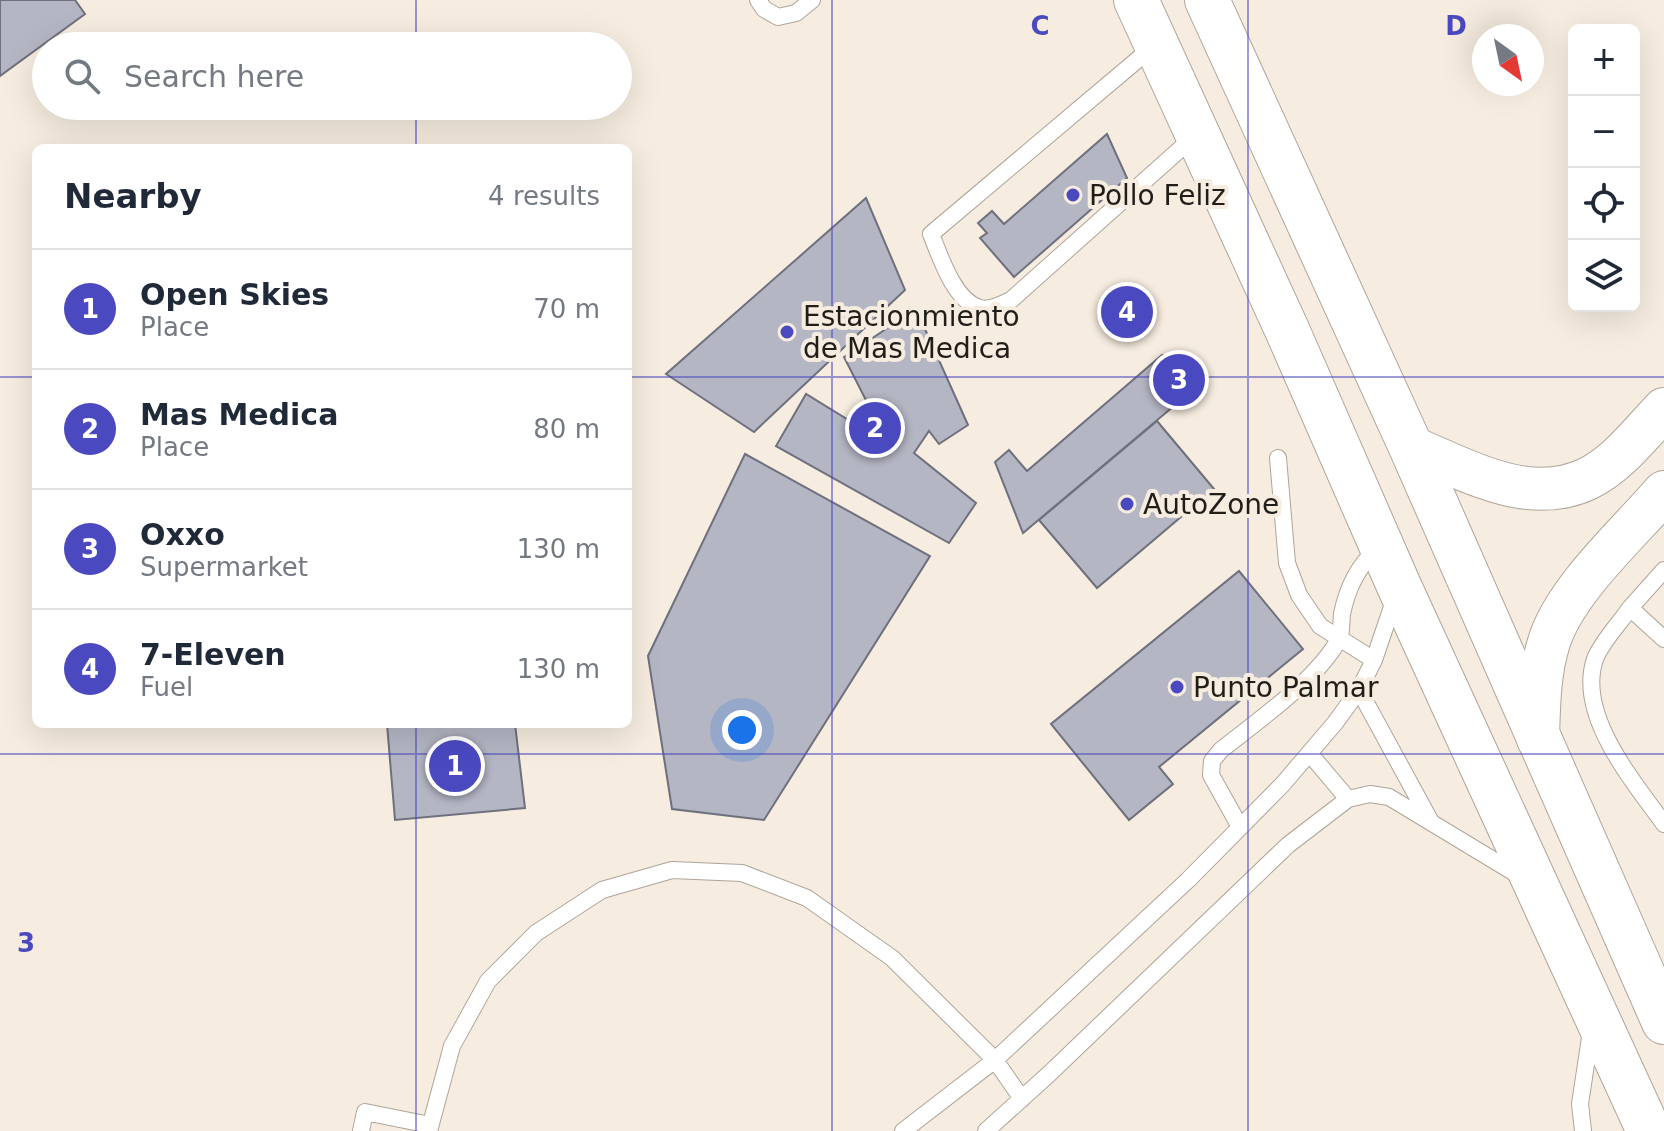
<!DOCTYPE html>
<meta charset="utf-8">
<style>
body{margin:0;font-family:"DejaVu Sans",sans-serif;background:#f6f6f7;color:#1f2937}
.controls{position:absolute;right:24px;top:24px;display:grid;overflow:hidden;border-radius:12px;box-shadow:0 8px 32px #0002}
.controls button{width:72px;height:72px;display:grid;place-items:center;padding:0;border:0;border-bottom:2px solid #e0e1e3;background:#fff;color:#1f2937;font:40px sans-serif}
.compass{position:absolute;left:1472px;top:24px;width:72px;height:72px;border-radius:50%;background:#fff;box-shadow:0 8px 32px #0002;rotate:147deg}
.you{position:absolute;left:742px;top:730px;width:28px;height:28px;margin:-20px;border:6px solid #fff;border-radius:50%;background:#1a73e8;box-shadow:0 0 0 12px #1a73e833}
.badge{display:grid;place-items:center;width:52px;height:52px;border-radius:50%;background:#4b49c0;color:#fff;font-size:26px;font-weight:700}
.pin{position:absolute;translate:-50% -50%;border:4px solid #fff;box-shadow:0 2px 8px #0006}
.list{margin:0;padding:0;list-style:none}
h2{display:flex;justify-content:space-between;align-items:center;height:104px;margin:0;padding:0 32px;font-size:34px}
h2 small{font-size:26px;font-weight:400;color:#747a83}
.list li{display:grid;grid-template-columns:52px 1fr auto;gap:24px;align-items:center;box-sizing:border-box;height:120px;padding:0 32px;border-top:2px solid #e0e1e3}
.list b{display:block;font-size:30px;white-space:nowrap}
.list p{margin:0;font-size:26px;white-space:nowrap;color:#747a83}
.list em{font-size:26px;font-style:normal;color:#747a83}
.icon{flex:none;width:44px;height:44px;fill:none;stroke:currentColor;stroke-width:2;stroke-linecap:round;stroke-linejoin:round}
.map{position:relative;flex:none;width:1664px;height:1131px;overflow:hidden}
.search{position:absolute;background:#fff;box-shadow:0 8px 32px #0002;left:32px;top:32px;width:600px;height:88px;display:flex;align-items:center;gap:20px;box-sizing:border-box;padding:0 28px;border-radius:44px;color:#747a83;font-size:30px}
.panel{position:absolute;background:#fff;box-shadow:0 8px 32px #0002;left:32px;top:144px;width:600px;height:584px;border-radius:12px}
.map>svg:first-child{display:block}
</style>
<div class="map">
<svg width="1664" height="1131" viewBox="0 0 1664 1131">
<rect width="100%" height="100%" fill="#f6ecdf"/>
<path fill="#b4b6c4" stroke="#6e707d" stroke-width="2" d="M0 0H75L85 14 0 76Z
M1107 134 1127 178 1014 277 980 238 987 233 978 223 992 211 1004 224Z
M866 198 905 290 754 432 666 374Z
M916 309 968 425 939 444 929 431 914 453 976 503 949 543 776 446 806 394 855 424 870 408 844 357Z
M1162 355H1186L1206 379 1023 533 995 462 1009 450 1027 471Z
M1157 421 1214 489 1097 588 1039 520Z
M745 454 930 556 764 820 672 809 648 656Z
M1239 571 1303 649 1159 767 1173 784 1129 820 1051 724Z
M387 724H515L525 808 395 820Z"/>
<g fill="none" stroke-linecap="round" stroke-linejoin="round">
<g stroke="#aea599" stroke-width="18">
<path id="service" d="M758 0 764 9 778 17 796 13 812 0
M1155 45 931 234C940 256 954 301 980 308 990 311 1002 304 1011 300L1196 135
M1278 458 1287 563 1299 595 1320 626 1374 660
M1630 608 1664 570
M1664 639 1630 608C1620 623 1602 641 1595 659 1576 715 1634 782 1664 824
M1359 690 1431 822
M1310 754 1348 799
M1240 827 1211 775 1212 761 1221 750C1256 722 1318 679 1339 639 1342 632 1341 622 1342 614 1347 589 1358 566 1377 549
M361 1131 365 1112 430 1125
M429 1131 452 1046 488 981 536 933 602 890 672 870 742 873 807 898 892 958 995 1060 1022 1099
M903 1131 995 1060 1188 880 1282 785 1335 723 1359 690 1374 660 1395 598
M986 1131 1049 1074 1288 845 1348 799 1370 794 1389 797 1523 878
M1583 1131 1580 1104 1591 1031"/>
</g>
<g stroke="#aea599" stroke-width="44">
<path id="tertiary" d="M1411 447C1465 469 1528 507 1587 479 1617 465 1641 433 1664 409
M1538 739C1539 706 1539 674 1549 642 1565 590 1628 534 1664 492"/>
</g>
<g stroke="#aea599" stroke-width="46">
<path id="primary" d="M1136 0 1288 332 1399 586 1649 1131
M1207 0 1411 447 1664 1022"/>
</g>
<use href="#service" stroke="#fff" stroke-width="16"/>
<use href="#tertiary" stroke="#fff" stroke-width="42"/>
<use href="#primary" stroke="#fff" stroke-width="44"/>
</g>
<path fill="none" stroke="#4b49c0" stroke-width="2" stroke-opacity="0.55" d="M416 0V46M832 0V1131M1248 0V1131M416 106V148M0 377H36M628 377H1664M416 724V1131M0 754H1664"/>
<g fill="#4b49c0" stroke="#f6ecdf" stroke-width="3">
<circle cx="1073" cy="195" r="8"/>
<circle cx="787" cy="332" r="8"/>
<circle cx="1127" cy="504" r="8"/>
<circle cx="1177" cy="687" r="8"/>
</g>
<g text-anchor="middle" stroke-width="8" stroke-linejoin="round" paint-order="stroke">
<g font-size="28" fill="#211e19" stroke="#f6ecdf" text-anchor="start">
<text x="1089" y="205">Pollo Feliz</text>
<text x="803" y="326">Estacionmiento<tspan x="803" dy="32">de Mas Medica</tspan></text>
<text x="1143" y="514">AutoZone</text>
<text x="1193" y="697">Punto Palmar</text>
</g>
</g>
<g font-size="26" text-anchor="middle" font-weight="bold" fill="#4b49c0" stroke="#f6ecdf" stroke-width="8" stroke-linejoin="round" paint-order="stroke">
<text x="1040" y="35">C</text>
<text x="1456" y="35">D</text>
<text x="26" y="952">3</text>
</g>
</svg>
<div class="controls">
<button>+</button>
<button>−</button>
<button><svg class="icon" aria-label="locate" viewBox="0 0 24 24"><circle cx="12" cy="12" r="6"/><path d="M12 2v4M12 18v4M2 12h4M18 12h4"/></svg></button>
<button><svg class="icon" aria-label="layers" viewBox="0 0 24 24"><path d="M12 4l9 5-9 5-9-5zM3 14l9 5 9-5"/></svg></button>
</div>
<svg class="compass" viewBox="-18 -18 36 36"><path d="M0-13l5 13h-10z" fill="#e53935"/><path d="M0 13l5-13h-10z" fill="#747a83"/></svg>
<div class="you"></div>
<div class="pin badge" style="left:455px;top:766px">1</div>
<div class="pin badge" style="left:875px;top:428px">2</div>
<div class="pin badge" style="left:1179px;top:380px">3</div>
<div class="pin badge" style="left:1127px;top:312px">4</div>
<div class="search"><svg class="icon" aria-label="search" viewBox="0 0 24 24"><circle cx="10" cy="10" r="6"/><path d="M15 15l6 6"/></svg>Search here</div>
<section class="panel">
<h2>Nearby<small>4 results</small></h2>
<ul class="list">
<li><span class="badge">1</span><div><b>Open Skies</b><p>Place</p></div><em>70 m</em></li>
<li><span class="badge">2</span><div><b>Mas Medica</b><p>Place</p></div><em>80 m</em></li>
<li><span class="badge">3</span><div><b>Oxxo</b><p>Supermarket</p></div><em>130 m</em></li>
<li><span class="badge">4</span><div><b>7-Eleven</b><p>Fuel</p></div><em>130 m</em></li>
</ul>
</section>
</div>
